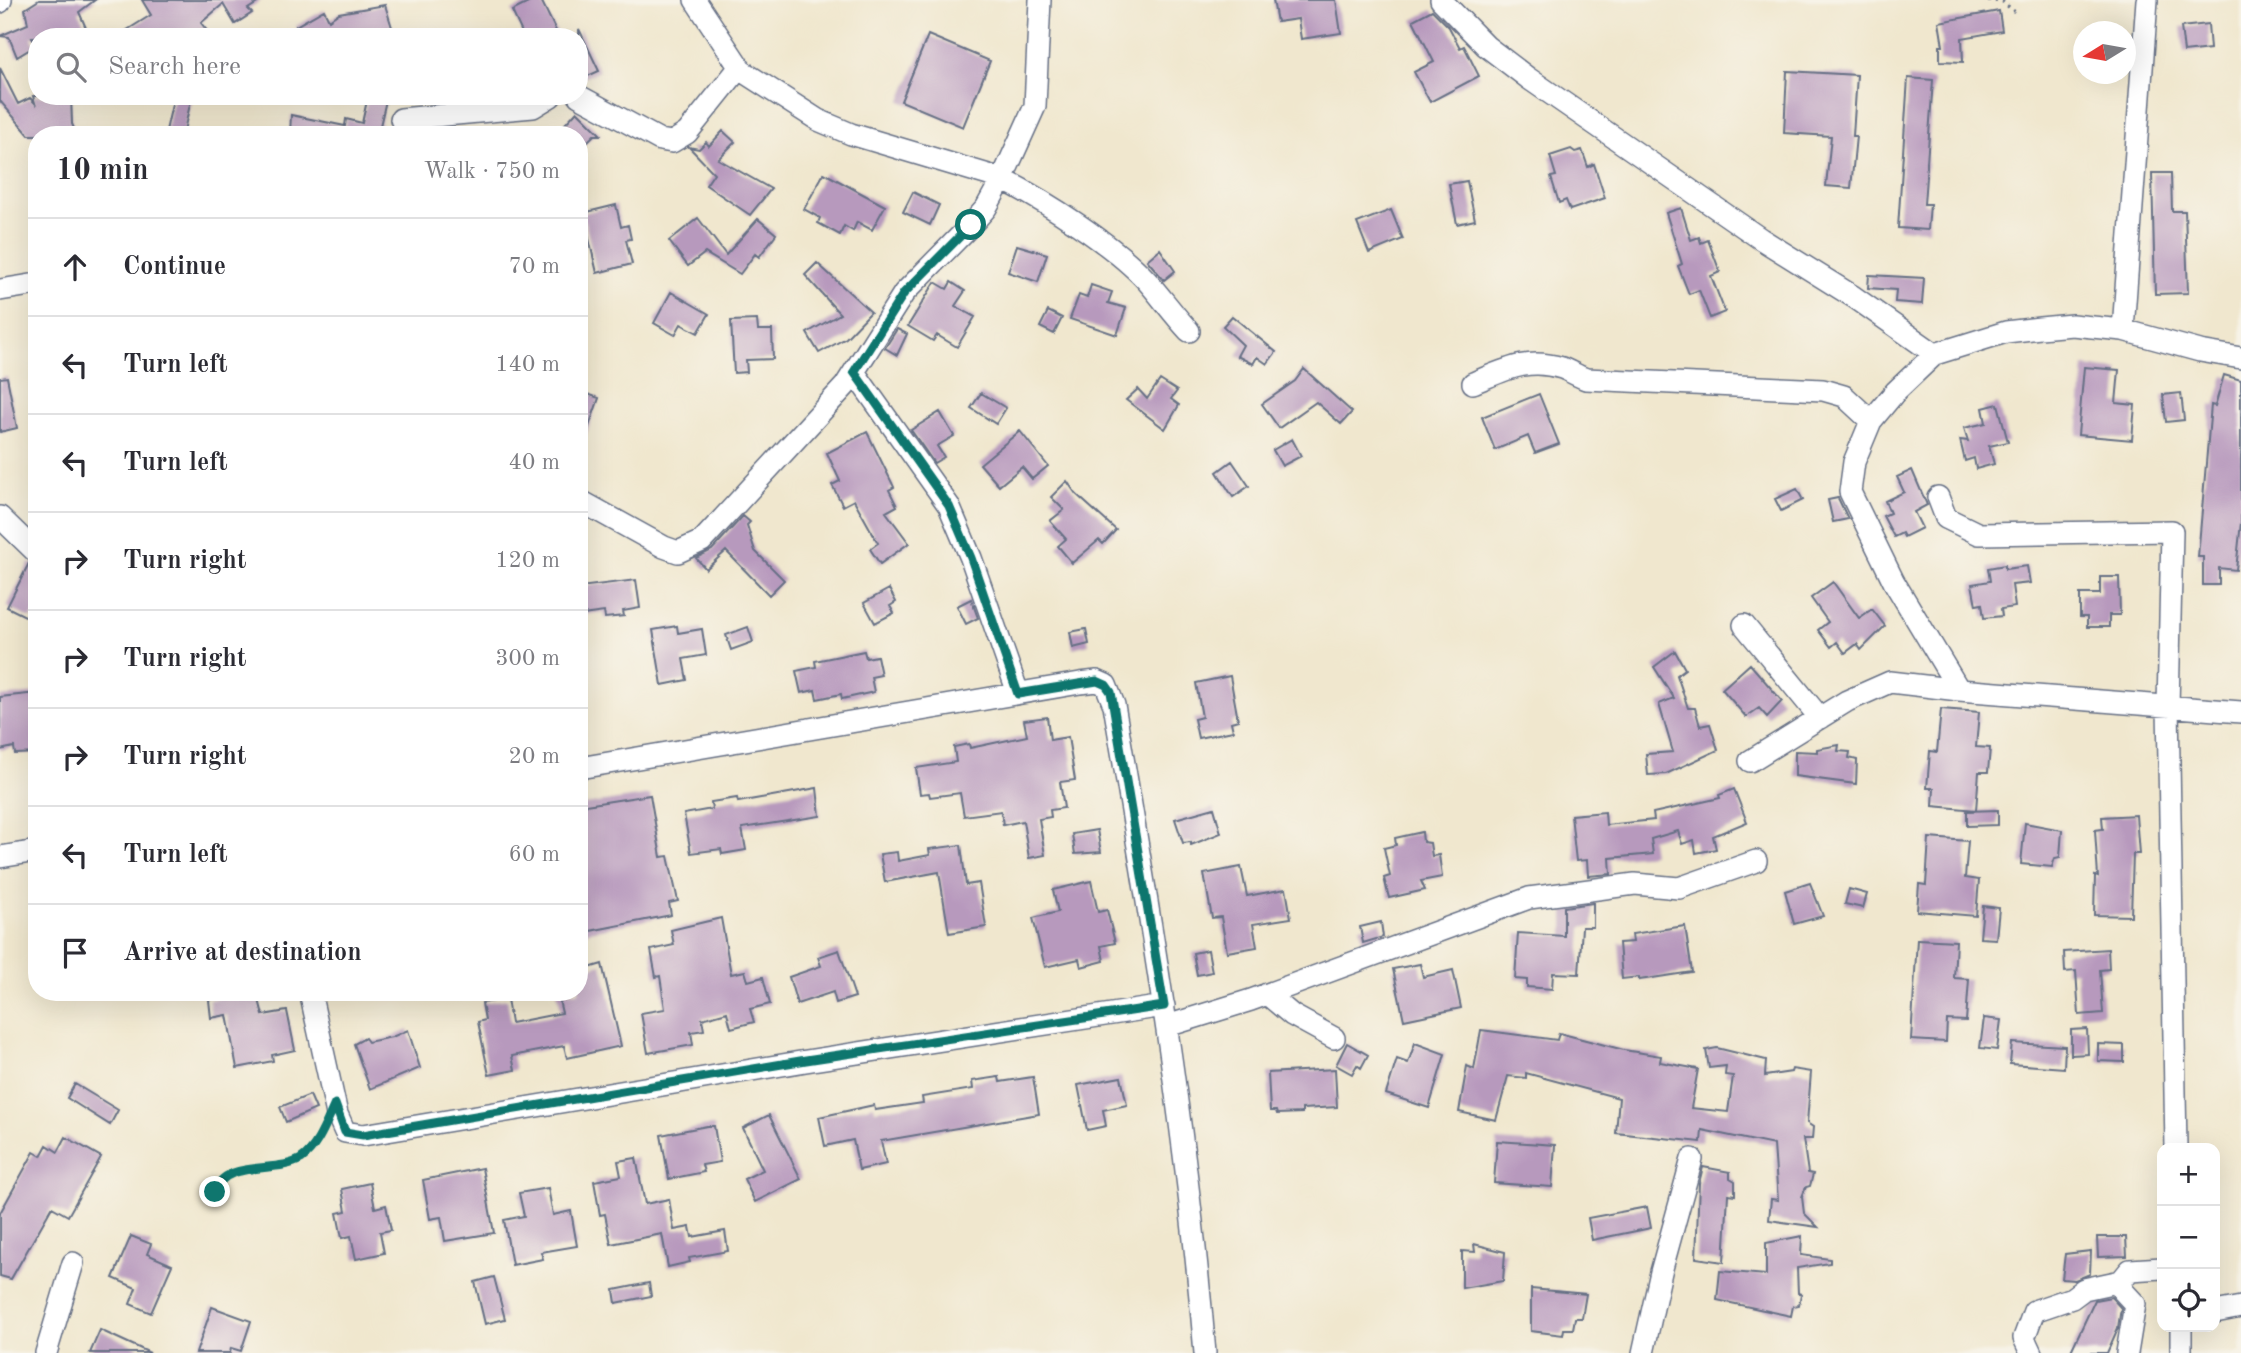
<!DOCTYPE html>
<meta charset="utf-8">
<style>
body{margin:0;font-family:"Old Standard TT",serif;background:#f7f7f7;color:#2b2b33}
.controls{position:absolute;right:21px;bottom:21px;display:grid;overflow:hidden;border-radius:14px;box-shadow:0 7px 28px #0002}
.controls button{width:63px;height:63px;display:grid;place-items:center;padding:0;border:0;border-bottom:2px solid #e1e1e2;background:#fff;color:#2b2b33;font:35px sans-serif}
.compass{position:absolute;left:2073px;top:21px;width:63px;height:63px;border-radius:50%;background:#fff;box-shadow:0 7px 28px #0002;rotate:259deg}
.stop{position:absolute;width:21px;height:21px;margin:-16px;border:5px solid #0f766e;border-radius:50%;background:#fff}
.stop.end{background:#0f766e;border-color:#fff;box-shadow:0 2px 7px #0008}
.list{margin:0;padding:0;list-style:none}
h2{display:flex;justify-content:space-between;align-items:center;height:91px;margin:0;padding:0 28px;font-size:30px}
h2 small{font-size:23px;font-weight:400;color:#7c7c81}
.list li{display:grid;grid-template-columns:46px 1fr auto;gap:21px;align-items:center;box-sizing:border-box;height:98px;padding:0 28px;border-top:2px solid #e1e1e2}
.list b{display:block;font-size:26px;white-space:nowrap}
.list em{font-size:23px;font-style:normal;color:#7c7c81}
.icon{flex:none;width:38px;height:38px;fill:none;stroke:currentColor;stroke-width:2;stroke-linecap:round;stroke-linejoin:round}
.map{position:relative;flex:none;width:2241px;height:1353px;overflow:hidden}
.search{position:absolute;background:#fff;box-shadow:0 7px 28px #0002;left:28px;top:28px;width:560px;height:77px;display:flex;align-items:center;gap:18px;box-sizing:border-box;padding:0 24px;border-radius:28px;color:#7c7c81;font-size:26px}
.panel{position:absolute;background:#fff;box-shadow:0 7px 28px #0002;left:28px;top:126px;width:560px;height:875px;border-radius:28px}
.map>svg:first-child{display:block}
</style>
<div class="map">
<svg width="2241" height="1353" viewBox="0 0 2241 1353">
<rect width="100%" height="100%" fill="#f7f3e8"/>
<filter id="ink" filterUnits="userSpaceOnUse"><feTurbulence type="fractalNoise" baseFrequency=".0143" numOctaves="2"/><feDisplacementMap in="SourceGraphic" scale="14" xChannelSelector="R" yChannelSelector="G"/><feConvolveMatrix kernelMatrix="1 2 1 2 8 2 1 2 1" color-interpolation-filters="sRGB"/></filter>
<filter id="wash" filterUnits="userSpaceOnUse"><feTurbulence type="fractalNoise" baseFrequency=".00686" numOctaves="4" result="noise"/><feDisplacementMap in="SourceGraphic" scale="28" xChannelSelector="R" yChannelSelector="G"/><feGaussianBlur stdDeviation="1.57" result="paint"/><feColorMatrix in="noise" values="0 0 0 0 0 0 0 0 0 0 0 0 0 0 0 0 0 1.4 0 .05"/><feComposite in="paint" operator="in"/></filter>
<g filter="url(#wash)">
<rect width="100%" height="100%" fill="#f0e7ce"/>
<g id="blocks">
<path fill="#b799bd" d="M39 0H95L79 12 90 37H32L35 46 17 57 9 37 0 36 28 24 25 9Z
M142 0H262L248 9 252 13 235 24 223 4 201 23 212 37H116L151 15Z
M534 0H541L559 37H524L512 11Z
M1273 0H1336L1341 33 1301 39 1298 19 1277 22Z
M385 5 395 37H302L296 26 324 10 329 20 339 13Z
M1432 10 1449 27 1460 48 1464 46 1479 76 1430 102 1414 72 1434 62 1413 20Z
M1999 11 2002 31 1962 38 1963 62 1940 61V46H1943L1939 22Z
M2208 24 2210 49 2184 52 2181 27Z
M579 29 599 71 579 80Z
M928 35 990 61 963 127 901 101Z
M0 68 18 104 30 98 35 103 33 96H71L72 124 77 135H29L0 101Z
M1787 71 1857 75 1853 136H1856L1851 188 1826 186 1831 136 1784 133Z
M1908 78 1933 80 1924 204H1930L1928 230 1898 228Z
M174 96 191 100 183 135H165Z
M368 96H387L380 126 389 128 388 135H290L291 115 345 126 346 119 362 123Z
M577 111 601 135H594L579 150V135H555Z
M723 131 735 142 718 159 771 189 750 215 706 185 714 173 689 147 699 149 706 142 709 146Z
M1571 149 1575 152 1582 150 1588 167 1594 164 1605 198 1570 210 1566 200 1559 203 1551 177 1556 176 1550 156Z
M824 173 885 206 872 230 857 222 853 231 844 226 840 235 818 223 820 218 804 209Z
M2152 173H2171L2172 211H2185L2188 293 2155 294Z
M1467 181 1475 220 1457 224 1449 184Z
M913 192 939 205 930 225 903 212Z
M616 205 621 227 628 225 631 239 626 240 632 264 597 273 583 213Z
M1681 208 1691 240 1699 237 1701 243 1708 240 1720 272 1711 276 1725 312 1710 318 1699 290 1689 294 1678 266 1682 264 1666 213Z
M1391 210 1403 239 1369 253 1357 223Z
M698 218 726 255 758 219 776 234 759 257 755 254 740 274 705 253 688 266 669 241Z
M1017 245 1047 254 1038 282 1008 272Z
M1160 249 1175 271 1164 280 1147 260Z
M817 263 871 312 846 338 819 353 807 333 840 314 805 275Z
M1869 275 1924 278 1922 304 1895 302 1896 290 1868 288Z
M935 282 947 289 951 282 965 291 955 306 975 317 957 347 937 335 933 341 908 326Z
M1091 285 1112 292 1108 303 1126 308 1117 335 1070 319 1079 295 1087 298Z
M671 292 709 314 698 333 681 324 675 335 654 323Z
M1048 311 1062 318 1054 334 1040 327Z
M1232 316 1276 352 1267 364 1257 357 1253 364 1237 356 1243 345 1223 326Z
M757 320 758 330H772L773 359 746 360 747 372 734 373 731 321Z
M897 329 907 334 897 355 885 348Z
M2084 367 2119 370 2116 403 2135 405 2132 440 2078 435Z
M1304 369 1352 412 1341 424 1316 402 1279 428 1262 404 1295 381Z
M2224 375 2241 380V522L2236 570 2219 568V585H2203V557H2198L2211 405 2215 406Z
M7 377 17 428 0 432V378Z
M1160 380 1177 391 1171 399 1179 405 1165 429 1126 400 1138 389 1147 399Z
M579 391 599 398 581 449H579Z
M981 393 1006 408 996 424 971 408Z
M2181 393 2184 420 2166 422 2163 395Z
M1539 394 1559 444 1535 453 1528 436 1495 450 1482 417Z
M1998 404 2008 442 1989 446 1994 464 1976 469 1974 458 1965 461 1960 440 1968 441 1964 428 1986 423 1983 408Z
M940 412 954 436 937 446 944 457 934 463 911 430Z
M1020 431 1048 466 1032 479 1022 467 999 486 980 464Z
M867 432 894 487 889 490 897 506 886 512 909 543 880 564 870 549 878 543 854 500 843 506 832 485 840 481 827 453Z
M1292 439 1301 456 1282 466 1273 450Z
M1232 461 1249 486 1233 497 1217 472Z
M1912 470 1927 505 1914 512 1922 528 1904 537 1902 533 1894 537 1883 516 1890 513 1885 501 1904 492 1897 477Z
M1067 481 1076 494 1116 530 1103 544 1099 540 1072 563 1058 546 1066 539 1050 521 1064 510 1051 497Z
M1797 489 1803 500 1781 511 1775 499Z
M1838 498 1848 519 1833 522 1828 500Z
M743 516 750 522 747 525 755 551 784 580 769 595 726 551 706 569 696 558 712 550Z
M29 563 37 566V608L31 619 7 607Z
M2005 565V569L2027 566 2030 583 2012 585 2015 607 2001 609 2002 616 1984 618 1982 604 1976 605 1972 584 1990 581 1988 568Z
M2100 577H2119L2120 615H2109V627H2087V617H2080V594H2100Z
M636 580 640 608 623 611 624 616 605 618 604 612 582 615 579 587Z
M1833 582 1859 618 1872 609 1885 626 1861 650 1857 644 1845 653 1837 642 1831 647 1818 630 1828 622 1811 598Z
M889 589 896 602 890 606 894 613 875 623 864 603Z
M971 599 978 618 966 624 957 606Z
M677 626 678 633 702 629 706 655 683 659 687 680 662 685 653 630Z
M748 627 753 642 731 650 726 635Z
M1086 629 1089 644 1073 648 1070 632Z
M864 651 866 658 877 656 881 675 871 677 874 692 842 699 841 694 817 699 815 690 801 693 796 671 816 667 815 661Z
M1675 651 1685 669 1677 675 1688 708H1695L1700 726 1710 724 1718 750 1666 774 1648 775 1646 754 1673 752 1659 704 1674 698 1654 667Z
M1750 664 1782 701 1767 717 1759 708 1746 717 1722 689Z
M1230 676 1238 720 1231 722 1233 731 1198 738 1194 719 1202 717 1196 683Z
M37 693V753L15 754 14 747 0 750V697Z
M1941 709 1979 712 1976 747 1990 748 1988 772H1979L1976 810 1933 806 1934 788H1927L1930 751 1937 752Z
M1047 717 1050 740 1068 737 1075 780 1060 782 1064 808 1050 810 1051 817 1039 819 1045 855 1029 858 1023 821 1003 825 1001 811 964 816 960 793 930 797 929 793 920 794 916 768 956 762 954 747 969 744 970 748 1027 736 1024 720Z
M1839 745 1838 751 1850 752 1849 758 1857 760 1856 784 1795 776V751L1817 752V749Z
M817 788 820 816 742 828 746 850 722 854 721 849 691 853 684 814 712 809 711 802 737 798 738 802Z
M1734 789 1747 822 1713 836 1716 849 1696 853 1694 840 1682 844 1678 831 1651 839 1653 854 1610 858 1611 874 1588 876 1587 860 1576 861 1571 815 1605 812 1606 825 1654 820 1653 813 1720 798 1719 795Z
M650 795 661 857 668 856 678 901 669 903 671 915 585 932 579 908V806Z
M1214 808 1221 833 1191 845V842L1183 843 1175 819Z
M1998 810V825L1967 826V811Z
M2136 815 2139 854H2133L2131 916 2094 915 2095 876 2098 877 2095 830 2103 829 2102 817Z
M2025 823 2062 830 2060 857 2055 858 2052 867 2021 864Z
M1097 830 1101 852 1075 854 1072 834Z
M1422 832 1423 842 1430 843 1432 856 1439 855 1442 877 1421 881 1425 890 1389 898 1384 878 1390 876 1384 848 1396 845 1395 838Z
M1929 838 1968 841 1965 878 1979 880 1976 916 1917 911 1919 884 1926 885Z
M961 845 966 885 979 883 986 927 949 933 939 872 885 882 880 854 897 852 898 861 930 855 929 849Z
M1241 867 1247 896 1286 889 1291 918 1253 924 1257 947 1227 952 1221 917 1212 918 1204 874Z
M1091 881 1098 912 1107 910 1115 943 1101 946 1104 961 1081 967 1079 959 1045 967 1033 918 1058 912 1053 890Z
M1810 883 1823 916 1794 924 1785 891Z
M1849 889 1867 894 1863 908 1845 904Z
M1593 903V927H1582L1579 974 1553 973 1552 989 1527 987V980L1515 979 1518 933 1564 936V907Z
M1983 906 1999 908 1996 939 1980 938Z
M721 918 731 974 745 971 748 981 763 977 770 1004 750 1009 754 1022 731 1028 727 1012 702 1019 704 1030 691 1032 693 1045 648 1053 641 1013 665 1009 660 976 656 977 651 950 674 945 671 930Z
M1381 922 1383 937 1363 943 1360 927Z
M1685 926 1692 972 1639 980V977L1622 979 1619 943 1633 942 1632 934Z
M1917 939 1956 941 1954 978 1969 979 1966 1021 1947 1020 1946 1042 1911 1040Z
M2108 949 2109 969 2100 970 2103 1013 2079 1015 2076 971 2065 972 2064 952Z
M839 950 855 997 836 1003 833 992 797 1004 789 977 821 966 818 957Z
M1208 950 1212 972 1197 975 1193 953Z
M602 964 621 1046 567 1058 564 1046 512 1056 515 1070 489 1075 478 1022 485 1020 482 1003 507 999 511 1023 562 1013 557 992H579V971Z
M1420 964 1423 977 1453 970 1461 1008 1404 1020 1393 969Z
M247 992H257L263 1015 287 1011 295 1050 272 1055 273 1061 237 1068 227 1015 211 1018 209 1000Z
M1984 1018 2001 1020 1997 1050 1980 1048Z
M2087 1029 2088 1054 2071 1055V1030Z
M408 1030 420 1068 370 1089 354 1044 365 1038 368 1042 392 1037Z
M1481 1030 1557 1040 1559 1033 1624 1050 1661 1056 1660 1062 1698 1069 1691 1108 1728 1112 1733 1076 1725 1075 1726 1066 1709 1068 1706 1050 1717 1048 1766 1060 1765 1076 1791 1072 1792 1069 1811 1072 1807 1123 1813 1127 1812 1139H1803L1808 1173 1813 1174 1810 1186 1806 1187 1802 1197 1804 1213 1818 1227 1769 1220 1771 1199 1778 1200 1774 1145 1702 1130 1701 1142 1616 1133 1619 1098 1526 1073V1078L1508 1076 1496 1120 1459 1112 1467 1066 1474 1069Z
M1347 1043 1368 1055 1361 1068 1357 1065 1352 1074 1336 1065Z
M1415 1043 1445 1054 1429 1108 1386 1094 1397 1059 1408 1063Z
M2012 1043 2065 1046 2064 1068 2010 1064Z
M2098 1044 2124 1045V1062L2098 1061Z
M1335 1069 1337 1107 1302 1109V1113L1277 1114 1276 1111H1270L1268 1073Z
M999 1077 1000 1082 1033 1077 1039 1114 881 1141 886 1164 859 1170 853 1140 825 1146 819 1117 874 1105 875 1110 923 1103 922 1097 973 1089 972 1081Z
M1121 1077 1127 1105 1103 1110 1106 1126 1087 1130 1078 1085Z
M75 1084 118 1110 110 1125 67 1098Z
M310 1095 316 1109 286 1122 280 1107Z
M769 1115 801 1179 755 1202 744 1179 763 1170 743 1128Z
M707 1126H714L720 1162 702 1165 704 1172 669 1179 661 1135Z
M66 1137 101 1157 68 1216 52 1207 11 1279 0 1276V1213L34 1152 41 1156 47 1145 58 1152Z
M1497 1141 1555 1145 1552 1187 1494 1183Z
M636 1158 645 1204 669 1199 674 1230 690 1227 692 1237 725 1231 728 1251 689 1258 690 1262 668 1267 662 1234 611 1244 605 1214 600 1215 594 1181 621 1176 618 1161Z
M1703 1167 1730 1172V1178L1735 1181V1195L1728 1194 1724 1262 1696 1258 1699 1183Z
M482 1168 494 1233 445 1241 441 1217 430 1219 423 1180Z
M370 1183 375 1208 386 1205 391 1230 380 1232 384 1253 356 1259 351 1236 342 1238 337 1213 346 1211 342 1189Z
M548 1188 553 1215 571 1211 577 1246 541 1252 543 1259 512 1265 504 1220 524 1216 519 1193Z
M1647 1207 1651 1228 1592 1240 1588 1218Z
M131 1236 151 1244 147 1254 172 1265 151 1313 130 1304 136 1288 113 1278Z
M1802 1236 1801 1255 1830 1259V1263L1797 1268 1798 1293 1801 1294 1799 1305 1793 1306 1791 1316 1717 1300 1720 1271 1766 1275V1243Z
M2097 1237H2126L2127 1256 2098 1257Z
M1474 1244 1505 1252 1503 1281 1462 1288V1251L1475 1252Z
M2091 1251 2090 1274 2075 1280 2062 1279 2065 1254Z
M494 1277 505 1319 485 1324 475 1282Z
M649 1283 651 1296 616 1303 614 1290Z
M1531 1289 1586 1294 1582 1318H1575L1573 1329H1564L1563 1335 1531 1331Z
M2111 1297 2121 1308 2118 1328 2107 1353H2070L2095 1300Z
M212 1307 251 1321 241 1351 231 1348 230 1353H196Z
M100 1330 150 1353H90Z"/>
</g>
</g>
<g filter="url(#ink)">
<use href="#blocks" fill-opacity="0" stroke="#666f85" stroke-width="2"/>
<g fill="none" stroke-linecap="round" stroke-linejoin="round">
<g stroke="#666f85" stroke-width="24">
<path id="minor" d="M1040 0 1035 106 1002 179C1045 201 1114 245 1147 281 1162 298 1174 315 1189 331
M1441 0 1486 46 1528 78 1761 239 1854 297 1935 354
M0 2 1 0
M579 96 660 140 672 142 687 133 739 68
M401 119 533 107 551 96
M0 290 37 284
M2123 330 2147 0
M2241 358 2200 351 2123 330 2072 325 2040 328 2006 332 1935 354 1896 391 1871 421 1854 462 1850 492 1894 582 1959 690 2241 712
M854 372 949 506 971 558 1018 693
M1473 383C1505 370 1527 357 1562 368 1570 371 1577 376 1586 379L1823 390 1844 396 1871 421
M1938 497 1946 518 1979 534 2172 531 2168 706 2176 1148
M579 500 664 547 678 552 702 541 845 386 904 293 971 225 986 208 1002 179 851 134 818 120 742 71 695 0
M0 517 37 553
M1744 625 1820 718
M1750 761 1847 701 1890 682 1959 690
M579 768 1080 683 1097 681 1106 685 1114 705C1151 920 1187 1135 1205 1353
M0 857 37 851
M310 992 337 1114 345 1132 363 1135 806 1061 1164 1006
M1267 994 1292 1015 1334 1038
M1167 1026 1251 1000 1529 898 1635 884 1679 888 1756 861
M2121 1281 2122 1290 2135 1304 2127 1353
M2215 1312 2241 1307
M46 1353 73 1263
M1643 1353 1661 1272 1692 1159
M2031 1353 2024 1338 2034 1311 2072 1298 2084 1289 2121 1281 2130 1270 2162 1268
M2181 1353V1327"/>
</g>
<path stroke="#666f85" stroke-width="3.5" stroke-dasharray="2 5" stroke-linecap="butt" d="M1988 0 2003 2 2016 13
M214 1192C224 1159 275 1174 300 1159 311 1153 318 1140 323 1128"/>
<use href="#minor" stroke="#fff" stroke-width="21"/>
</g>
</g>
<g fill="none" stroke-linecap="round" stroke-linejoin="round" filter="url(#ink)">
<path stroke="#0f766e" stroke-width="9" d="M215 1192C224 1159 276 1174 301 1159 318 1147 326 1123 335 1104L345 1132 363 1135 806 1060 1164 1006 1111 692 1106 685 1097 681 1018 694 971 558 949 506 854 372 904 293 971 225"/>
</g>
</svg>
<div class="controls">
<button>+</button>
<button>−</button>
<button><svg class="icon" aria-label="locate" viewBox="0 0 24 24"><circle cx="12" cy="12" r="6"/><path d="M12 2v4M12 18v4M2 12h4M18 12h4"/></svg></button>
</div>
<svg class="compass" viewBox="-18 -18 36 36"><path d="M0-13l5 13h-10z" fill="#e53935"/><path d="M0 13l5-13h-10z" fill="#7c7c81"/></svg>
<div class="stop" style="left:971px;top:225px"></div>
<div class="stop end" style="left:215px;top:1192px"></div>
<div class="search"><svg class="icon" aria-label="search" viewBox="0 0 24 24"><circle cx="10" cy="10" r="6"/><path d="M15 15l6 6"/></svg>Search here</div>
<section class="panel">
<h2>10 min<small>Walk · 750 m</small></h2>
<ul class="list">
<li><svg class="icon" aria-label="ahead" viewBox="0 0 24 24"><path d="M12 20V5M6 11l6-6 6 6"/></svg><div><b>Continue</b></div><em>70 m</em></li>
<li><svg class="icon" aria-label="left" viewBox="0 0 24 24"><path d="M17 20v-9H6M10 6l-5 5 5 5"/></svg><div><b>Turn left</b></div><em>140 m</em></li>
<li><svg class="icon" aria-label="left" viewBox="0 0 24 24"><path d="M17 20v-9H6M10 6l-5 5 5 5"/></svg><div><b>Turn left</b></div><em>40 m</em></li>
<li><svg class="icon" aria-label="right" viewBox="0 0 24 24"><path d="M7 20v-9h11M14 6l5 5-5 5"/></svg><div><b>Turn right</b></div><em>120 m</em></li>
<li><svg class="icon" aria-label="right" viewBox="0 0 24 24"><path d="M7 20v-9h11M14 6l5 5-5 5"/></svg><div><b>Turn right</b></div><em>300 m</em></li>
<li><svg class="icon" aria-label="right" viewBox="0 0 24 24"><path d="M7 20v-9h11M14 6l5 5-5 5"/></svg><div><b>Turn right</b></div><em>20 m</em></li>
<li><svg class="icon" aria-label="left" viewBox="0 0 24 24"><path d="M17 20v-9H6M10 6l-5 5 5 5"/></svg><div><b>Turn left</b></div><em>60 m</em></li>
<li><svg class="icon" aria-label="arrive" viewBox="0 0 24 24"><path d="M6 21V4h12l-3 4 3 4H6"/></svg><div><b>Arrive at destination</b></div></li>
</ul>
</section>
</div>
